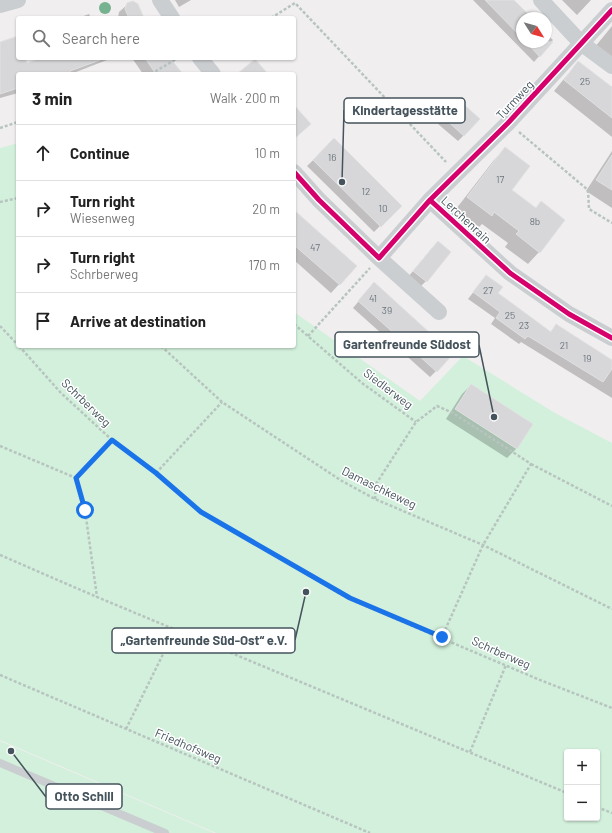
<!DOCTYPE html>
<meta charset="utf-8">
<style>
body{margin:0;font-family:Barlow,sans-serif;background:#f2f2f2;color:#222}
.controls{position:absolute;right:12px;bottom:12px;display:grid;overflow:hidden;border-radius:4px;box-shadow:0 1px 3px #0004}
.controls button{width:36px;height:36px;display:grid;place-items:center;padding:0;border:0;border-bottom:1px solid #e0e0e0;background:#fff;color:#222;font:20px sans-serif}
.compass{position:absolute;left:516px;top:12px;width:36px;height:36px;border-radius:50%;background:#fff;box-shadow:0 1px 3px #0004;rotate:127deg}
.stop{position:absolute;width:12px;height:12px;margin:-9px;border:3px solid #1a73e8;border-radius:50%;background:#fff}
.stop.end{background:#1a73e8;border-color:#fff;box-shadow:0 1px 4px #0008}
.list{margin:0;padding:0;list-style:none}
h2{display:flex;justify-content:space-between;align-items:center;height:52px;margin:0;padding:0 16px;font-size:17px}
h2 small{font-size:13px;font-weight:400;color:#767676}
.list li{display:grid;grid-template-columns:26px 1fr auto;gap:12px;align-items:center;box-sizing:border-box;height:56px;padding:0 16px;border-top:1px solid #e0e0e0}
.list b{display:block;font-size:15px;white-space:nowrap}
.list p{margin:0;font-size:13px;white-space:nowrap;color:#767676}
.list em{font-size:13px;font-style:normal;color:#767676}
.icon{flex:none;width:22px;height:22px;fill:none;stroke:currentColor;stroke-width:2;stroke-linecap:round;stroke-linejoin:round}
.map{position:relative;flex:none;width:612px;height:833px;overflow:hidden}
.search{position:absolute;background:#fff;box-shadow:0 1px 3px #0004;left:16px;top:16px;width:280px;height:44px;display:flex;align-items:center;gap:10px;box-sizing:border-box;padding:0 14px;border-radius:4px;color:#767676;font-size:15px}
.panel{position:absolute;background:#fff;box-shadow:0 1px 3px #0004;left:16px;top:72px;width:280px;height:276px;border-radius:4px}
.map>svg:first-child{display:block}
</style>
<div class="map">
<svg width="612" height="833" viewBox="0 0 612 833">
<rect width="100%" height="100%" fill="#f0eeef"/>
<path fill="#d2f0db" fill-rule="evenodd" d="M18 143V346H294V312L420 401 463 356 555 413 612 443V833H216L0 740V148ZM567 752H597V818H567Z
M0 741 214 833H0Z"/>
<path fill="#0003" d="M175 0H191L179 7Z
M473 0H513L531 18H522V42H546V33L553 40 534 62Z
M562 0H591L577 15Z
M128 4 143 18H118L119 12Z
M89 14 91 18H78Z
M612 26V62L590 53Z
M18 39V58H24L26 64 44 58H112L71 74H18V93L0 98V43Z
M132 58H169L181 74H143Z
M578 62 612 89V137L554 91Z
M453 108 464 135 458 141 438 124Z
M334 140 400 206 374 232 307 166Z
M505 149 510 190 535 209 541 203 539 252 528 264 505 247 508 243 482 224 479 227 456 209 494 160Z
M612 151V208L586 191Z
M294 212 356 266 331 293 294 260Z
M432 248 426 281 420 287 408 277Z
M486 276 497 293 550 332 556 326 612 361V398L521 342 519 344 491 324 495 318 468 299Z
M368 290 436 371 430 377 353 308Z
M471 385 532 424 516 449 507 458 446 419 462 394Z"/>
<path fill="#d7d7d9" stroke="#e1e0e2" d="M485 0H514L532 18H522V38Z
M133 1 138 4 144 18H129L125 9 127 3Z
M18 36V58H25L27 63 41 58H100V60L70 71 71 74H18V88L0 94V42Z
M526 42H553L540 57Z
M145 58H170L183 74H156Z
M255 59 268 74H237Z
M578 61 612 87V118L564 80Z
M459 100 480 119 464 136 444 118Z
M294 105 311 124 294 139Z
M334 138 402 206 381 227 313 160Z
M505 147 530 166 512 190 536 208 541 201 565 220 540 253 516 234 519 231 494 212 492 216 467 197Z
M612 155V190L596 180Z
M294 210 357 266 340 285 294 245Z
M438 241 451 252 427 282 413 271Z
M486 275 503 287 498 293 551 332 556 324 612 360V369L603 382 528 336 525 339 496 318 500 312 473 292Z
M374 282 453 354 437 372 358 301Z
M471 384 533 424 517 449 455 409Z"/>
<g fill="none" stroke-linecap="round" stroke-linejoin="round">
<path stroke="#b7c4bf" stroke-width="2.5" stroke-dasharray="3 2" stroke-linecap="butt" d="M271 18 295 3 446 162
M151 74 178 58
M0 128 18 122
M519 132 588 190 589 209 612 223
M0 202 18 198
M294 324 362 383 416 422
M0 326 18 345
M308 336 370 268
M19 346 61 393 112 440 156 473 201 512 349 599 540 680 612 708
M161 346 222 402 342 481 375 499 483 545 612 609
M0 446 76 478 112 440
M531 464 612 506
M156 473 222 402
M76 478 85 510 97 597
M375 499 376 484 416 422 437 406 453 413 531 464 483 545 442 637
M0 555 97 597 567 793
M0 675 370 833
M126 729 175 630
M470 752 506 665
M597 807 612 813"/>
<path stroke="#caced0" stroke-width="8" d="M0 763 165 833"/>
<path stroke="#caced0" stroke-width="16" d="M160 0 172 18
M541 0 581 43 612 66
M0 5 18 0
M200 58 213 74
M294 172 319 200 379 258 430 200 510 273 569 314 612 338
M430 200 508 123 612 10
M379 258 439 312"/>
<g stroke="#fff" stroke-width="8">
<path id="cycleway" d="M294 172 319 200 379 258 430 200 510 273 569 314 612 338
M430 200 508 123 612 10"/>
</g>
<use href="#cycleway" stroke="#d6006c" stroke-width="5"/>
</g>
<circle fill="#76b290" cx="105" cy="8" r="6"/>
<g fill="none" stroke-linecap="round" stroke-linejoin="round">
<path stroke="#1a73e8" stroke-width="5" d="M85 510 76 478 112 440 156 473 201 512 350 598 442 637"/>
</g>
<g text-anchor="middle" stroke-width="3" stroke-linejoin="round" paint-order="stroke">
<g font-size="10" fill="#6b757c">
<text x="585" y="85">25</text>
<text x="332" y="161">16</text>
<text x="500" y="183">17</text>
<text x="366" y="195">12</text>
<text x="383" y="212">10</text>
<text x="535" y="225">8b</text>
<text x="315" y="251">47</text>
<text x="488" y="294">27</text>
<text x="373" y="302">41</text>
<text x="387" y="314">39</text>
<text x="510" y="319">25</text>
<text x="524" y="329">23</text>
<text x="564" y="349">21</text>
<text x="587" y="362">19</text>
</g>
<g font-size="12" fill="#45535c" stroke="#fff">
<text transform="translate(515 100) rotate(-47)" y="4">Turmweg</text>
<text transform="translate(466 220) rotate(43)" y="4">Lerchenrain</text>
<text transform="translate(388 389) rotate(37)" y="4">Siedlerweg</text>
<text transform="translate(86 403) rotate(44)" y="4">Schrberweg</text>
<text transform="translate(379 488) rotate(26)" y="4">Damaschkeweg</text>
<text transform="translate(501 653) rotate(24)" y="4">Schrberweg</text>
<text transform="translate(188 746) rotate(23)" y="4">Friedhofsweg</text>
</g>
</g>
<path fill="none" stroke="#45535c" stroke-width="1.5" d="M342 182L344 110M494 417L479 345M306 592L295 640M11 751L46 797"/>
<g fill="#45535c" stroke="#fff" stroke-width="1.5">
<circle cx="342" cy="182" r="4"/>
<circle cx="494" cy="417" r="4"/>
<circle cx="306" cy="592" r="4"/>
<circle cx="11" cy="751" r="4"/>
</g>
<g fill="#fff" stroke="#45535c" stroke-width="1.5">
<rect x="344" y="98" width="121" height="25" rx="4"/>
<rect x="335" y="332" width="144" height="25" rx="4"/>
<rect x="112" y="628" width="183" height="25" rx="4"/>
<rect x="46" y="784" width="76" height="25" rx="4"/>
</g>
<g font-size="13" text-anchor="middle" font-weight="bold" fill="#45535c">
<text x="405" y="115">Kindertagesstätte</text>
<text x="407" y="349">Gartenfreunde Südost</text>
<text x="204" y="645">„Gartenfreunde Süd-Ost“ e.V.</text>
<text x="84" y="801">Otto Schill</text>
</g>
</svg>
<div class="controls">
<button>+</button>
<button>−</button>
</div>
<svg class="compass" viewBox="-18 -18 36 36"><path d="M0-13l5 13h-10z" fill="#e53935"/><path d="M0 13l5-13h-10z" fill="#767676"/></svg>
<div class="stop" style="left:85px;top:510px"></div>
<div class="stop end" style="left:442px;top:637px"></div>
<div class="search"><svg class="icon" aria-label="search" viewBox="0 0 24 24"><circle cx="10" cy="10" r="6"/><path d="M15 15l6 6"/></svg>Search here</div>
<section class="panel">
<h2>3 min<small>Walk · 200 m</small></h2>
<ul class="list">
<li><svg class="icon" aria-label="ahead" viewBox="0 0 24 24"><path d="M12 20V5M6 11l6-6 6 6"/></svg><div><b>Continue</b></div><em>10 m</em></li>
<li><svg class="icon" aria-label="right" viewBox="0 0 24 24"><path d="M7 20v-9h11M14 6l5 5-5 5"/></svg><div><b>Turn right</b><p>Wiesenweg</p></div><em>20 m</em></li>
<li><svg class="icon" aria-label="right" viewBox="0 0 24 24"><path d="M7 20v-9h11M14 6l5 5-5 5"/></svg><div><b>Turn right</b><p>Schrberweg</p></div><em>170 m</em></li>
<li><svg class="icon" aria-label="arrive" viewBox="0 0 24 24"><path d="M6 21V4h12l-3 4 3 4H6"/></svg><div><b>Arrive at destination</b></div></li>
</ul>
</section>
</div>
